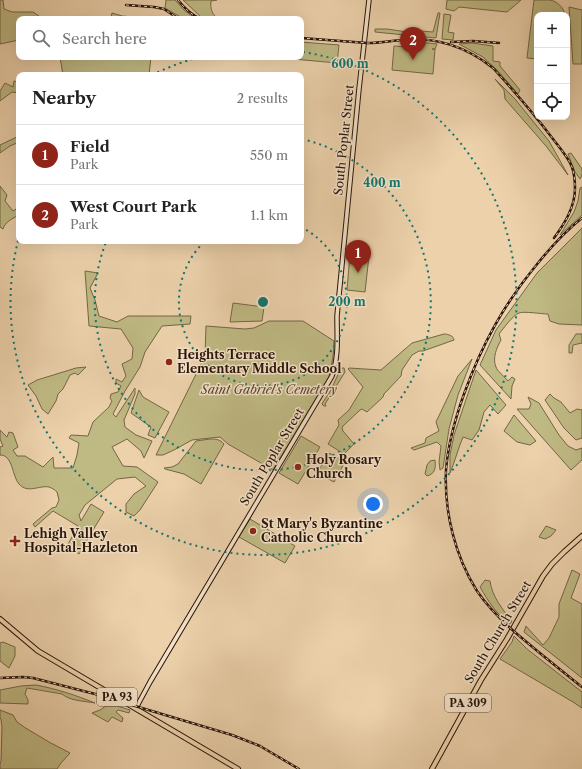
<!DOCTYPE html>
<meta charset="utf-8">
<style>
body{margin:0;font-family:"Libre Caslon Text",serif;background:#f2f2f2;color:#222}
.controls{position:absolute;right:12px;top:12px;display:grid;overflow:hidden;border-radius:8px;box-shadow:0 4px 16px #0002}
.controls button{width:36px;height:36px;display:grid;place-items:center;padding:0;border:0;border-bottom:1px solid #e0e0e0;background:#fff;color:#222;font:20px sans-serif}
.you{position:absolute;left:373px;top:504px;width:14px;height:14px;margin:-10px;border:3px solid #fff;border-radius:50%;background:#1a73e8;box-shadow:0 0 0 6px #1a73e833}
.badge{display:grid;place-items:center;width:26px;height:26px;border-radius:50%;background:#8f2418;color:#fff;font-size:13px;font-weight:700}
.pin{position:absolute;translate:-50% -33px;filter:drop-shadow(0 1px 2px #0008)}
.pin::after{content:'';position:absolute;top:21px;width:14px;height:12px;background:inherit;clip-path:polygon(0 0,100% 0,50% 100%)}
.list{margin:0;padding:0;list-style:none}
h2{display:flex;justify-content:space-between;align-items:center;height:52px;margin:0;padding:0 16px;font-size:17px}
h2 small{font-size:13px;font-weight:400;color:#767676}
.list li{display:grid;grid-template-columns:26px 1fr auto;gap:12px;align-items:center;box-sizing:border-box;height:60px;padding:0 16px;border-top:1px solid #e0e0e0}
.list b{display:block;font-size:15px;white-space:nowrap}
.list p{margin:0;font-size:13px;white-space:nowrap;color:#767676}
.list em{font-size:13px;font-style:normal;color:#767676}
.icon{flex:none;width:22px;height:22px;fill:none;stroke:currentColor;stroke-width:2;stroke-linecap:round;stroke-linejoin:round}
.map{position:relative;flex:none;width:582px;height:769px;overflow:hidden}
.search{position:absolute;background:#fff;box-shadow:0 4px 16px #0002;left:16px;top:16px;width:288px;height:44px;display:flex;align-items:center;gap:10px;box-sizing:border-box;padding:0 14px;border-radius:8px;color:#767676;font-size:15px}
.panel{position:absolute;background:#fff;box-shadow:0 4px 16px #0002;left:16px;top:72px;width:288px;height:172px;border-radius:8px}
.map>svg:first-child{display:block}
</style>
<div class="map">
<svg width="582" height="769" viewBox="0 0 582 769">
<rect width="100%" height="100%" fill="#ecd1ab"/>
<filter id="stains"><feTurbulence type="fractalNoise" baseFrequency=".005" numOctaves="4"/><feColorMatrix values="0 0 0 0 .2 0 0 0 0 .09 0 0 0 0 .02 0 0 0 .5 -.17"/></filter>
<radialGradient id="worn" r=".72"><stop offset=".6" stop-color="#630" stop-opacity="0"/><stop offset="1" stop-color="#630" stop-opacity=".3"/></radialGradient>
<path fill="#bfb983" stroke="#746646" d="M0 0H3L4 9 12 12H33L39 16V19H19V40L0 44Z
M166 0H175L184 10 196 19H184L165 8Z
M183 0H217L211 1C210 9 212 15 219 19H204L202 18Z
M447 0H521L507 12 459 7 454 11 446 9Z
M534 0C539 0 545 0 550 0 557 1 564 8 565 15H537V59L527 58Z
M569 7 582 10V64H573Z
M112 13 122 16 155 19H114L111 17Z
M438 13H440L436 38 375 32V29H387L414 33 421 31 433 32Z
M444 14 451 15 448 32 454 33 453 40 442 39Z
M410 41 437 44 435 49H432H435L433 74 392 70 394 46 421 48 401 43Z
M301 42 339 45 337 63 293 59V57H301Z
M472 43 493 46V61L500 62V66L520 90 518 94 497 70 483 57 459 44Z
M60 57H151L149 75H63Z
M495 79 515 99 549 141 568 175 546 146 505 99 504 90Z
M14 81 18 82 19 86V93L12 92 0 101V91L5 83 13 87Z
M19 136V142L10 146 0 153V145Z
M571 153 582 169V175L580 179 575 172 568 154Z
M0 186 7 195 5 201 13 211 19 207V215C13 218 5 222 3 229L0 227Z
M582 187V215L560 235 574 212 578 201 580 188Z
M582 228V325L559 324 550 321 548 314C542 314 524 311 519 313 513 315 503 329 499 334L501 340C497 347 492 358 496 367 497 371 505 377 508 381L512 377 515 379 512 386 511 399 480 365 496 330 537 273Z
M350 254 369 256 365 292 347 290Z
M85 271 98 273 90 288 95 300 99 316 117 322 128 316H191L190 324 162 326 145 352 140 367 125 391 113 414 116 417 135 388V394L124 420 125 427 136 435 152 441 144 458 141 451 127 439 112 447 123 466 137 467 158 482 140 510 134 516 126 512V504L134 494 146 486 135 477 117 479 85 505 79 515 81 521 91 504 104 512 90 535 77 527 78 526 53 511 35 527 33 524 52 508 56 507 59 500 57 492C55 490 52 488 49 487 39 485 28 494 19 484 12 476 13 455 0 455V447L3 446 0 439V430L7 437 9 432 13 433 18 447 13 450 17 456H25L43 467 53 457 54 468H73L77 455 79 443 69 438 71 435 88 436 93 422 109 407 112 401 110 398 111 394 118 392 121 386 116 383V379L122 382 126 376 122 364 132 359 133 348 121 329 89 326Z
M233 303 264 307 262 321 230 322Z
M269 321H303L334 341C334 353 332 364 329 377L273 470 228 444 220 437 192 440 174 450 163 455H156L205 356 206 326 245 329 254 328Z
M444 334C448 334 454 336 454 340L423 351H419L412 355 402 370 401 376 384 394 383 397 367 412 362 409 360 410 343 426 342 428 343 431 354 444 344 454 328 444 339 425 338 420 349 410 363 387 349 370 348 369 349 368 381 370 412 343Z
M576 334H582V343L573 345 572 353H569V345Z
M472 359 458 395 449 429 443 468 440 470 439 462 441 446 437 442 414 450 411 448 425 443 426 438 439 431 436 422 458 376Z
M86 367 78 375 75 373 70 375 63 389 58 394 56 401 48 414 42 409 36 396 28 385 37 380 76 368Z
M342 368H344L345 372 325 404 326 406H324L322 404 323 402 331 390 340 370Z
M476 370 506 405 498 414 490 405 484 412 479 430 472 440 463 437C458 449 455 461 450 473V455L454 435Z
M139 390 143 397 169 412 155 438 148 435 151 427 131 413Z
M550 394 554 398 561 402 570 413 577 409 582 410V438L576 440 564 428 545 400Z
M528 397 539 403 559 435 568 446 576 450 582 448V460L571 470 517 409H529L531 404Z
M514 415 536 441 530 445 517 442 504 431Z
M301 436 320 447 298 484 279 473Z
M210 439C215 439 220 439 224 444L201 484 184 474 165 469 164 468 172 467 178 464 196 441Z
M329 453 345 462 334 482 317 473Z
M435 460C436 468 435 474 427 476L425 474 427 465 430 461Z
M250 519 295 546 285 563 239 537Z
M546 526 556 530 551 536 545 539 539 537Z
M76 530 89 537 79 554 67 546Z
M572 570 580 574 571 598 582 604V678L524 632 526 626 543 645 549 638 559 617V604Z
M485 580 490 581C492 596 502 609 512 621L510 624C497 615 488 601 480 587Z
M514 636 527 649 582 692V708L573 702 500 659 512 642Z
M3 642 15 647V656L9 668 0 661V643Z
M36 685C57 689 75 695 95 703 84 701 70 701 62 694L27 688 25 694 28 700V704L0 703V690L21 686Z
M106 706H117L130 710 129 713 118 710 116 712 123 718 122 722 112 717 108 722 92 713 100 710Z
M0 710 13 715 17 722 24 727 49 742 70 753 61 763 57 769H0V763L1 762 2 727 1 719 0 718Z"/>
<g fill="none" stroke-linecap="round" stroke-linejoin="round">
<g stroke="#281308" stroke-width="5.5">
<path id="secondary" d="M136 708 150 682 332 376C339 356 337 337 337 316L359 89 369 0"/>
</g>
<g stroke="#281308" stroke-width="6">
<path id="highway" d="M0 619 38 651 238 769
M432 769 481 680 507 639 543 576 552 564 564 552 582 536"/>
</g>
<use href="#secondary" stroke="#f3e1c8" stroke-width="3.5"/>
<use href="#highway" stroke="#ecd1ab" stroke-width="4"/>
<g stroke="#281308" stroke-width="2.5">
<path id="rail" d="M178 0C184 8 191 14 200 19
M126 5 154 7 164 9 179 19
M301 38 367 43C379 43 390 41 401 40 435 36 467 47 493 68 514 91 534 114 553 139 559 147 568 157 572 167 574 173 575 181 575 188 575 207 565 223 554 238
M451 42 473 41 499 43
M582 218C566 231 551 247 538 263 504 304 482 344 464 394 455 419 448 444 446 470 444 512 455 556 477 591 490 610 506 625 523 639 543 656 562 671 582 687
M0 678 23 677 33 678 95 694 232 735 260 746 299 769"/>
</g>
<use href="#rail" stroke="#f3e1c8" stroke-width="1" stroke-dasharray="3" stroke-linecap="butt"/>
</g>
<g fill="none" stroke="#0f766e" stroke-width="2" stroke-dasharray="2 4">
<path d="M301 227A84 84 0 1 1 205 241"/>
<path d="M302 139A168 168 0 1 1 106 242"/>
<path d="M152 75A253 253 0 0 1 200 57M303 52A253 253 0 1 1 19 237"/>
</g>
<g fill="#8f2418" stroke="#f3e1c8" stroke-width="1.5">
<circle cx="169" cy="362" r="4"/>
<circle cx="298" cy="467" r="4"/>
<circle cx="253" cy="531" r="4"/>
<path d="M13 535h4v4h4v4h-4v4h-4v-4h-4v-4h4z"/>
</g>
<g text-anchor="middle" stroke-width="3" stroke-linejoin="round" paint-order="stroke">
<g fill="#f3e1c8" stroke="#655142" stroke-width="1">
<rect x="97" y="688" width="40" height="18" rx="3"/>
<rect x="445" y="694" width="46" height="18" rx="3"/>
</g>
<g font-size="11" font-weight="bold" fill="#281308">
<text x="117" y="701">PA 93</text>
<text x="468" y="707">PA 309</text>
</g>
<g font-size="12" fill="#281308" stroke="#f3e1c8">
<text transform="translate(344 140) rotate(-84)" y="4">South Poplar Street</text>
<text transform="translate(272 457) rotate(-59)" y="4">South Poplar Street</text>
<text transform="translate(498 632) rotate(-59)" y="4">South Church Street</text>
</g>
<g font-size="12" font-weight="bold" fill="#281308" stroke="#f3e1c8" text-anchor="start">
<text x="177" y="359">Heights Terrace<tspan x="177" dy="14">Elementary Middle School</tspan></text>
<text x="306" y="464">Holy Rosary<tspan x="306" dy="14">Church</tspan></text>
<text x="261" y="528">St Mary's Byzantine<tspan x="261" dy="14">Catholic Church</tspan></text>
<text x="24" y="538">Lehigh Valley<tspan x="24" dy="14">Hospital-Hazleton</tspan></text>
</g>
<g font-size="12" font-style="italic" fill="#55452d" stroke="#f3e1c8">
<text x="269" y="394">Saint Gabriel's Cemetery</text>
</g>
</g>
<circle cx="263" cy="302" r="6" fill="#0f766e" stroke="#f3e1c8" stroke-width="2"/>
<g font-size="12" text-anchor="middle" font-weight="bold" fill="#0f766e" stroke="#f3e1c8" stroke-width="3" stroke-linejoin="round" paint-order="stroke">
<text x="350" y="68">600 m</text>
<text x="382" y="187">400 m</text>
<text x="347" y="306">200 m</text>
</g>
<rect width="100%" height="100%" filter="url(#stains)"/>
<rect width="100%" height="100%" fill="url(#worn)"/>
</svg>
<div class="controls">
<button>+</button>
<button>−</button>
<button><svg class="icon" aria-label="locate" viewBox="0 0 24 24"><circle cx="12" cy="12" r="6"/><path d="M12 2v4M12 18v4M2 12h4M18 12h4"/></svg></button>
</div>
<div class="you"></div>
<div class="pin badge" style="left:358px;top:273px">1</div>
<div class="pin badge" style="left:413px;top:60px">2</div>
<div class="search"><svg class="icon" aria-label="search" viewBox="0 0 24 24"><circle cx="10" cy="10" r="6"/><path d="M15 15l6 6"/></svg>Search here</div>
<section class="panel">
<h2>Nearby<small>2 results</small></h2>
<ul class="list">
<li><span class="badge">1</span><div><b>Field</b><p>Park</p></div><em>550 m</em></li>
<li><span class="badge">2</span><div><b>West Court Park</b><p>Park</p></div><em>1.1 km</em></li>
</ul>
</section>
</div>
